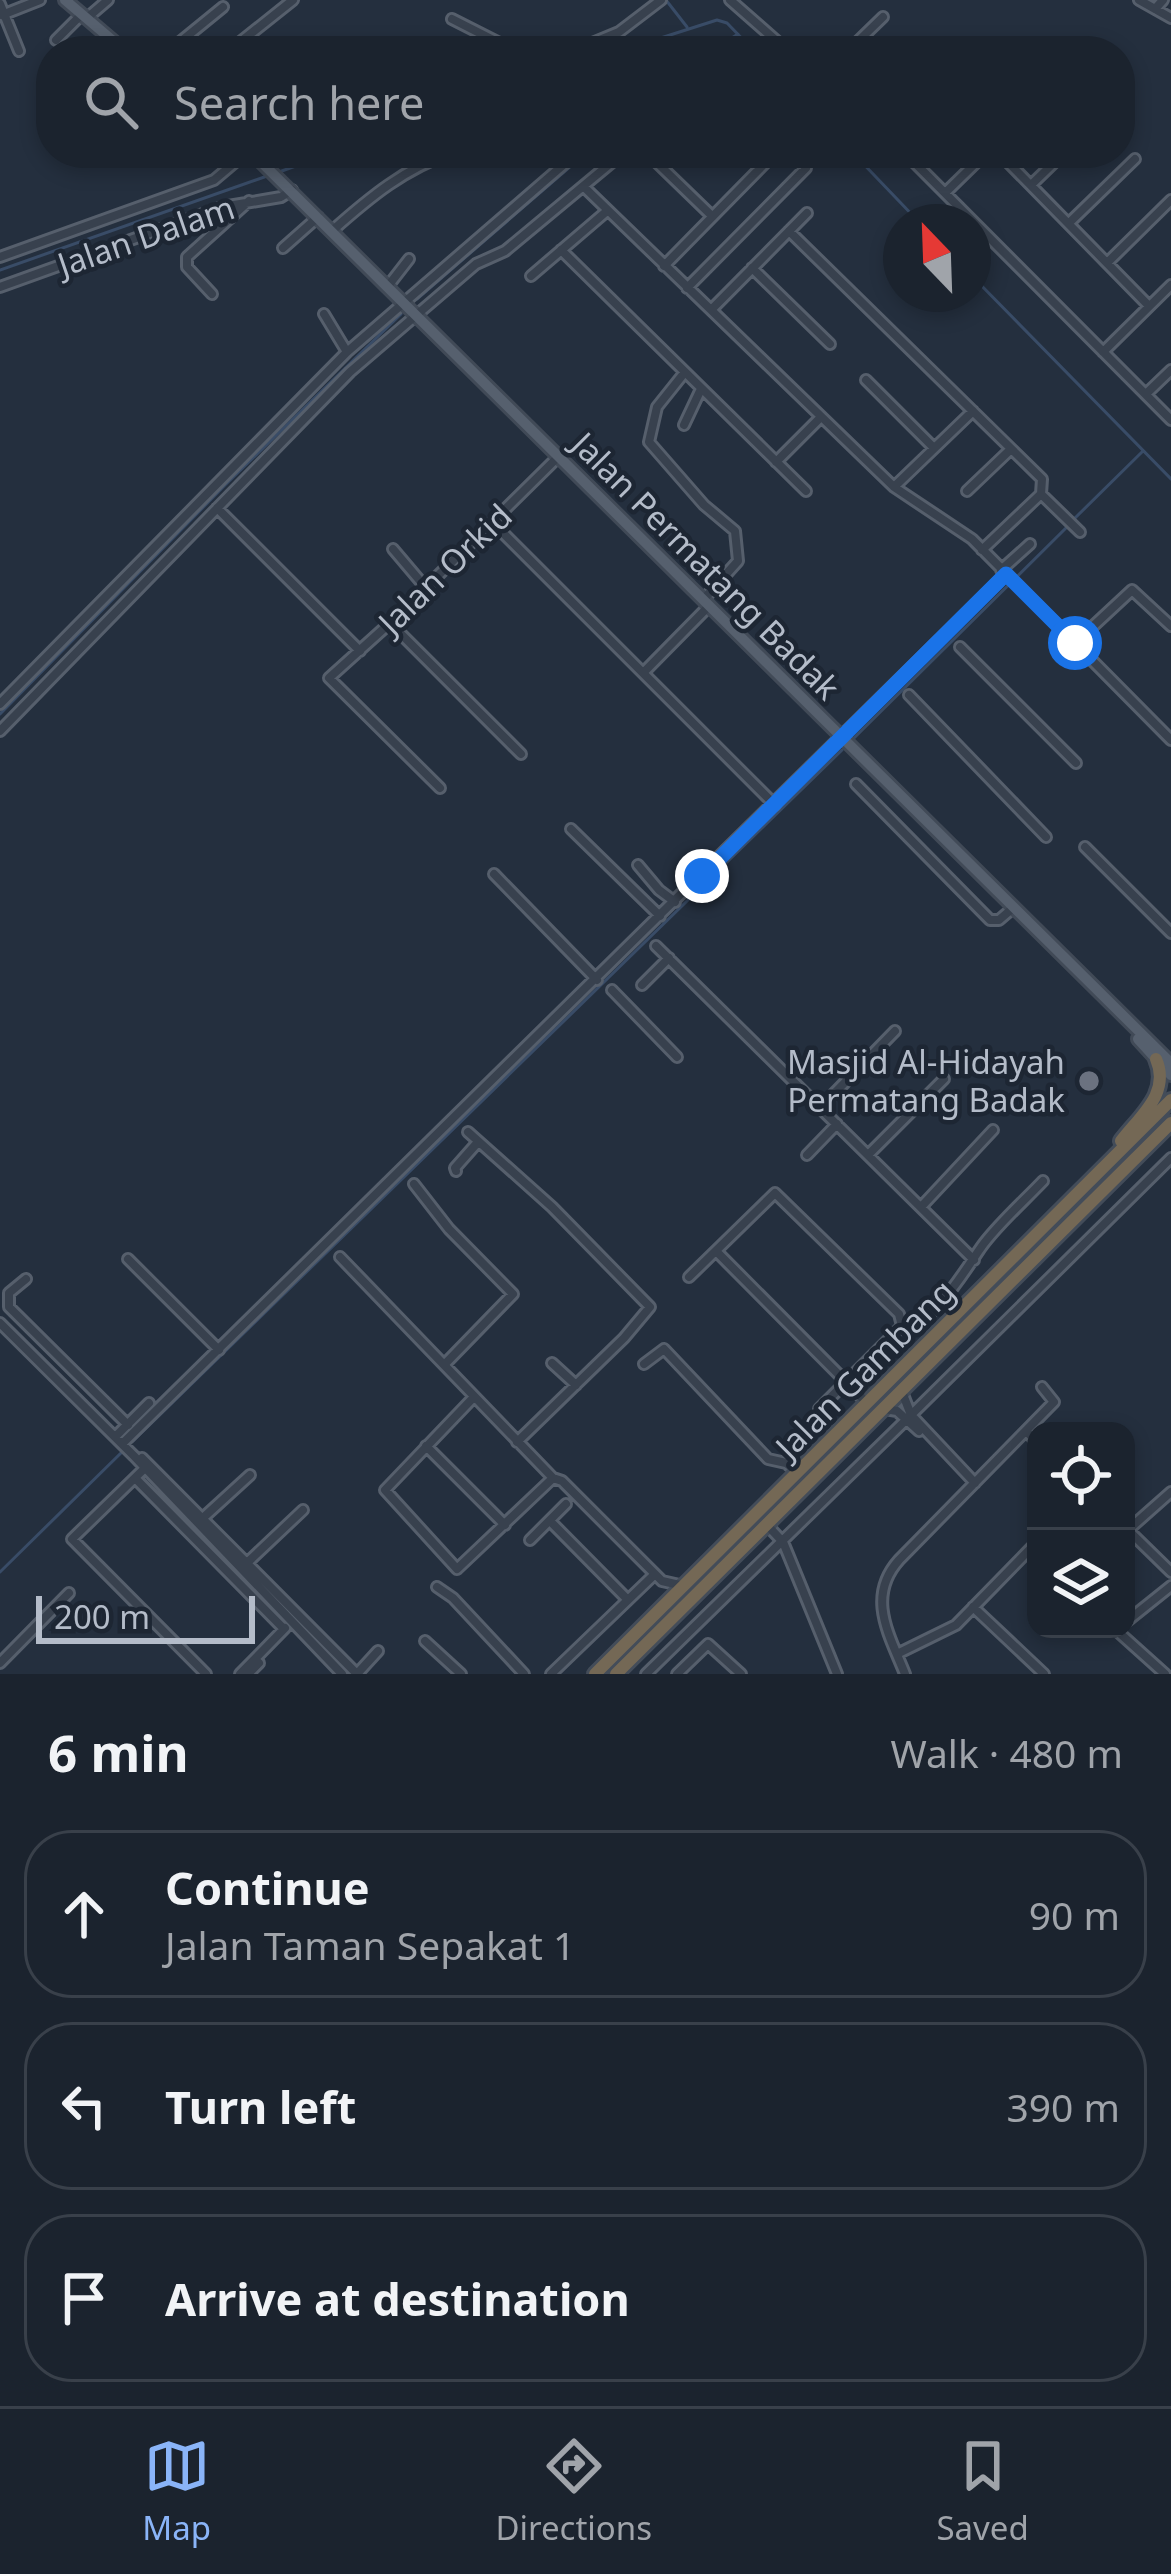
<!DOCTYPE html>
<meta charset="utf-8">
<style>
body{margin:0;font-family:"Noto Sans",sans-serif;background:#242b36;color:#f1f3f6}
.controls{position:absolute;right:36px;bottom:36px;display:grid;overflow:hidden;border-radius:24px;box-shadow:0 6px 18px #0003}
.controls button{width:108px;height:108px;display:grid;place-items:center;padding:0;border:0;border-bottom:3px solid #39404a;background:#1b232e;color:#f1f3f6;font:60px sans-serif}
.compass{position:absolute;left:883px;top:204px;width:108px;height:108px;border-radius:50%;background:#1b232e;box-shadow:0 6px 18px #0003;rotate:337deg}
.scale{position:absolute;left:36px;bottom:30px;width:219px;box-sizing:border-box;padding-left:12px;border:6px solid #b4bcc9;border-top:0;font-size:33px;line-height:42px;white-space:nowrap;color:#b4bcc9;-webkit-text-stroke:9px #1d2633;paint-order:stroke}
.stop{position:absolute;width:36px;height:36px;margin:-27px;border:9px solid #1a73e8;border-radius:50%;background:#fff}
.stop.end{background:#1a73e8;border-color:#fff;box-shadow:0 3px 12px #0008}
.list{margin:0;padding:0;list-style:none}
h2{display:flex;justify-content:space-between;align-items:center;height:156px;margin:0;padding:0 48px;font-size:51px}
h2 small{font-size:39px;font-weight:400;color:#a0a4aa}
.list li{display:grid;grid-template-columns:78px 1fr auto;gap:36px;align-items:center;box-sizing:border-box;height:168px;margin:0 24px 24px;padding:0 24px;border:3px solid #39404a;border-radius:48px}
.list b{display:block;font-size:45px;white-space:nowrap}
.list p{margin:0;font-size:39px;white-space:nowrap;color:#a0a4aa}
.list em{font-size:39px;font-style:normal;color:#a0a4aa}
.icon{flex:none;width:66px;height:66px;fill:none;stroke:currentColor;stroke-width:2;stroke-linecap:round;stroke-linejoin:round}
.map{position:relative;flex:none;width:1171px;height:1674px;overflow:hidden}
.search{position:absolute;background:#1b232e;box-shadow:0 6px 18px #0003;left:36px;right:36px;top:36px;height:132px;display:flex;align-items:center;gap:30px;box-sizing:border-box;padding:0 42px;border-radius:48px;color:#a0a4aa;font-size:45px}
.sheet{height:732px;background:#1b232e}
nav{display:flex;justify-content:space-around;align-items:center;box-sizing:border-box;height:168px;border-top:3px solid #39404a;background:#1b232e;font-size:33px;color:#a0a4aa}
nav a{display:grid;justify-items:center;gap:6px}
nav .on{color:#8ab4f8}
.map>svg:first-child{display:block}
</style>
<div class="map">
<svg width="1171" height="1674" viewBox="0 0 1171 1674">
<rect width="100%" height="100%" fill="#242f3e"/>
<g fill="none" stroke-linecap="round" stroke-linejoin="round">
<path stroke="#394c67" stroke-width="3" d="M666 0 687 27
M620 51 717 20 727 23 754 51
M711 51 738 34
M853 153 919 222
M279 172 332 153
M0 270 270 175
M973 277 1171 479
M417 299 586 153
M1074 519 1143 451
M0 714 225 485 401 314
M853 739 1068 526
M133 1441 842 750
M0 1572 123 1451"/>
<g stroke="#565f6c" stroke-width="14">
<path id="minor" d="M730 0 788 51
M1139 0 1171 18
M0 4 19 51
M1155 9 1163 0
M2 15 40 0
M87 18 108 0
M452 19 515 51
M56 40 81 15
M169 51 223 7
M229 51 293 0
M573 51 619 32 661 0
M848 51 883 17
M925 51 931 45
M647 153 712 216
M743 153 760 168
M905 153 1171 420
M999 153 1149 306
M1031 185 1064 153
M584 187 894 487 972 539 1171 740
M945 193 986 153
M1069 223 1135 159
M333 230C369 198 405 168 451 153
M789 231 1042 479 1041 494 982 550
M283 248 318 217
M561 250 806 491
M0 257 214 180 246 153
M1107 263 1171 200
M664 266 775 153
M752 268 830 344
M531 276 607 211
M388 286 409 259
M0 287 222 207 281 197 292 190
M687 288 806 168 791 153
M212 294 187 267V257L249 201
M711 310 807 213
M324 314 347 352
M1103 352 1171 285
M685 372 657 407 649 442 704 505 735 531 738 561 703 600
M866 380 934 448
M1146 394 1171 370
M684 425 701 389
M776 462 821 417
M894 487 973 411
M967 491 1011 449
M1041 494 1080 532
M217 508 360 651
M492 522 775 805
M393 549 426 588
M1001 570 1030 544
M390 623 521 754
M1075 643 1132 590 1171 626
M960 647 1076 763
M643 673 708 607
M909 695 1046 837
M0 704 347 352 577 153
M0 731 350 372 476 264 505 251 623 153
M856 784 990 920H999L1013 908
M440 788 329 678 390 623 558 457
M571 829 660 916
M1085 847 1171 933
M638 865 659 890 675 902
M494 874 597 980
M656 946 974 1260
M642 985 669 958
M612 990 677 1057
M821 1107 895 1031
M468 1132 552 1207 650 1307 624 1338 517 1442
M807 1155 837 1124
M868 1155 944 1079
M456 1171 455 1168 478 1142
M414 1184 449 1229 513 1294 444 1365
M921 1207 993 1130
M716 1251 867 1403
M340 1257 553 1478 562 1481 662 1581 684 1586
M128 1259 219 1350
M689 1277 775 1193 899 1314 902 1326 819 1409
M26 1279 9 1293V1307L128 1425
M0 1323 134 1456 342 1674
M902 1326C931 1329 967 1267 982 1246 999 1223 1023 1202 1043 1181
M552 1363 576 1385
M644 1364 664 1349 768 1459 786 1463 797 1472
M902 1392 911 1415 975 1483
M473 1398 385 1490 457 1569 553 1478
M885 1409 897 1411 919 1431
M911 1415 1171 1158
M1026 1431 1036 1441
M115 1437 149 1403
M122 1444 1006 574
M426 1446 505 1525
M142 1458 357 1674
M144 1469 72 1539 206 1674
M135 1478 284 1629
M204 1517 250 1475
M550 1521 627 1599
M767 1525 783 1542 837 1674
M1126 1528 1171 1572
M1128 1530 1171 1492
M530 1540 566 1504
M248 1562 303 1510
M437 1587 453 1598 524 1674
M973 1607 1044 1674
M1126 1622 1171 1586
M1115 1629 1165 1674
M425 1641 461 1674
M897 1654 956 1625 1036 1543
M0 1663 69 1593
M240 1674 285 1628
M248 1674 259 1663
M357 1674 378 1651
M551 1674 655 1574
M646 1674 907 1419
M677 1674 708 1644 741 1674
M905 1674C889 1634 866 1597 899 1560L1054 1402 1042 1387"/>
</g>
<g stroke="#414a57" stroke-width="16">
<path id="major" d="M65 0 125 51
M252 153 1171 1063
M1138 1039 1171 1075"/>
</g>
<g stroke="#434c59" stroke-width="18">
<path id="highway" d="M1121 1141C1140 1116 1171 1093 1156 1059
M595 1674 1171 1100
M616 1674 1171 1123"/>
</g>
<use href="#minor" stroke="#38414e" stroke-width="8"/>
<use href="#major" stroke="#56606e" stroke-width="10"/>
<use href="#highway" stroke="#746855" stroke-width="12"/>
</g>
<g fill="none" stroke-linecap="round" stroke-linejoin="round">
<path stroke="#1a73e8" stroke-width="15" d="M702 876 1006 574 1075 643"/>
</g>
<circle fill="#6b7280" stroke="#1d2633" stroke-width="4.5" cx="1089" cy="1081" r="12"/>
<g text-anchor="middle" stroke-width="9" stroke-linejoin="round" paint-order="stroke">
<g font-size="33" fill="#b4bcc9" stroke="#1d2633">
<text transform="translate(146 236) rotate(-19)" y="12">Jalan Dalam</text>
<text transform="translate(706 566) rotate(45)" y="12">Jalan Permatang Badak</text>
<text transform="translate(445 569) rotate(-44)" y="12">Jalan Orkid</text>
<text transform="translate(865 1369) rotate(-45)" y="12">Jalan Gambang</text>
</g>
<g font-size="33" fill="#b4bcc9" stroke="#1d2633" text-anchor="end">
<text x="1065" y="1074">Masjid Al-Hidayah<tspan x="1065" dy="38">Permatang Badak</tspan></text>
</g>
</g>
</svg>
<div class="controls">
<button><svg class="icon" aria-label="locate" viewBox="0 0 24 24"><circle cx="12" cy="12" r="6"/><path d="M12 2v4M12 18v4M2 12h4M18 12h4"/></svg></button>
<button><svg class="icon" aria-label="layers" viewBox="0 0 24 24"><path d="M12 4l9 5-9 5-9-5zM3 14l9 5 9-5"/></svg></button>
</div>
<svg class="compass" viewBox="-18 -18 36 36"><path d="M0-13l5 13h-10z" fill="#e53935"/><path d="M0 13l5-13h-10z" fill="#a0a4aa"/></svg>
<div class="scale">200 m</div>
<div class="stop" style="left:1075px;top:643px"></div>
<div class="stop end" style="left:702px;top:876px"></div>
<div class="search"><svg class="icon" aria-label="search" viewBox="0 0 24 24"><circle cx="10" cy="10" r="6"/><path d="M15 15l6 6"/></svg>Search here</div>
</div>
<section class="sheet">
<h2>6 min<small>Walk · 480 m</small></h2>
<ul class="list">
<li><svg class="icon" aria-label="ahead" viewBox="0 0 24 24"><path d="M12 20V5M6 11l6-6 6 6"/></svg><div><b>Continue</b><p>Jalan Taman Sepakat 1</p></div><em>90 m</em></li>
<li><svg class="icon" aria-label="left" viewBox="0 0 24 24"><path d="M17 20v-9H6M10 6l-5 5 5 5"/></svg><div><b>Turn left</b></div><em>390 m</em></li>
<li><svg class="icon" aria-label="arrive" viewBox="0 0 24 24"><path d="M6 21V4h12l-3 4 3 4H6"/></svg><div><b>Arrive at destination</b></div></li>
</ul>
</section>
<nav>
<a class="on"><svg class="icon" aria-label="map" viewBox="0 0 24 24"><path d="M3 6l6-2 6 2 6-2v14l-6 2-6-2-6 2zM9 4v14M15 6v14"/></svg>Map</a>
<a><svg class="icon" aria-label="directions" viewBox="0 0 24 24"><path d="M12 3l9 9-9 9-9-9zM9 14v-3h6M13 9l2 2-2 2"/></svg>Directions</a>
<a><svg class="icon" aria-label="saved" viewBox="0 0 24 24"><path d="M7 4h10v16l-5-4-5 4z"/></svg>Saved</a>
</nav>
